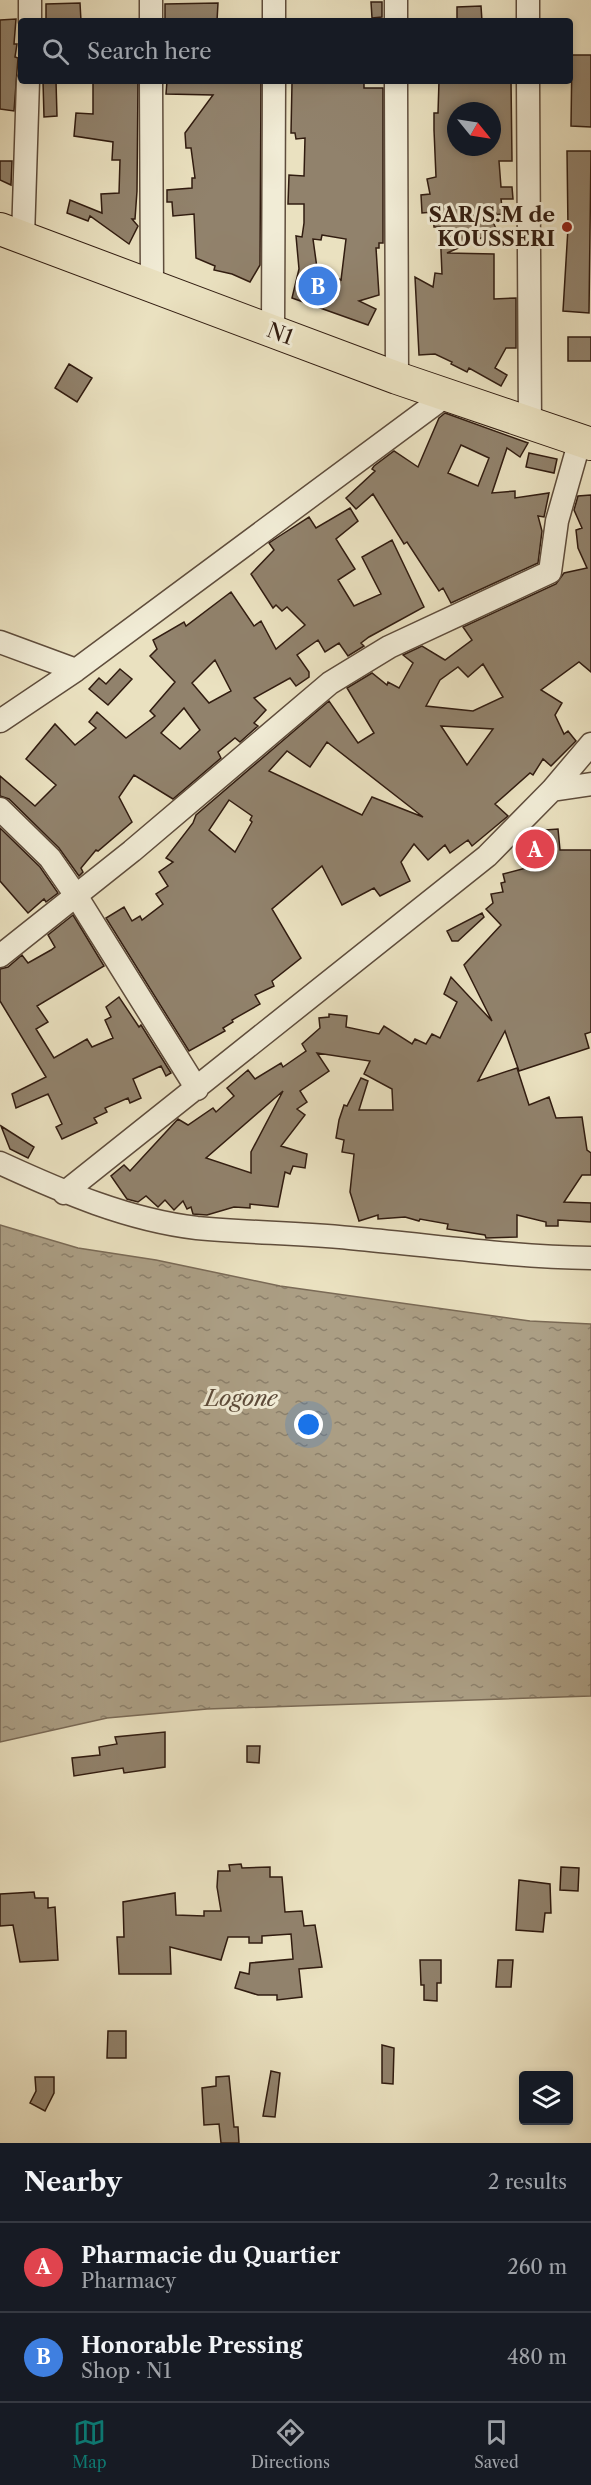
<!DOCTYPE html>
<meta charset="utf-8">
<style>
body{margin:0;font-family:"Libre Caslon Text",serif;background:#20242c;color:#f1f3f6}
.controls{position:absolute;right:18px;bottom:18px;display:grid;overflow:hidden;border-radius:6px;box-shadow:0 3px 9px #0003}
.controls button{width:54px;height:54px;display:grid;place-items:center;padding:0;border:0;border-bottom:2px solid #363941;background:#171b24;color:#f1f3f6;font:30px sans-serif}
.compass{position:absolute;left:447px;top:102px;width:54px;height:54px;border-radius:50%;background:#171b24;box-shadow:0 3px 9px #0003;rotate:120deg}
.you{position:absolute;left:309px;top:1425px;width:21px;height:21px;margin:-15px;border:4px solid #fff;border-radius:50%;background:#1a73e8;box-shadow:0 0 0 9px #1a73e833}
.badge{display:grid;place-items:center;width:39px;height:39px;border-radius:50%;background:#0f766e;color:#fff;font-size:20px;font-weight:700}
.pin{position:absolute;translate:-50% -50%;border:3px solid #fff;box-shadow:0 2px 6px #0006}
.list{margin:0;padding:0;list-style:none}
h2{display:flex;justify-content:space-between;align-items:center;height:78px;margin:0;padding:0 24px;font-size:26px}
h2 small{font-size:20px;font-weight:400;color:#9ea1a6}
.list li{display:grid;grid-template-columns:39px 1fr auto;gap:18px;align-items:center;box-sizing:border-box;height:90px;padding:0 24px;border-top:2px solid #363941}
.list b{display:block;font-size:22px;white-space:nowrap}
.list p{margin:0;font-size:20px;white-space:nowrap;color:#9ea1a6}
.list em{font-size:20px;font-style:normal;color:#9ea1a6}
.icon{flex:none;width:33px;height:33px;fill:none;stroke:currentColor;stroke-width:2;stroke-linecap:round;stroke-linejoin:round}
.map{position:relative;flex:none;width:591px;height:2143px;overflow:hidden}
.search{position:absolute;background:#171b24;box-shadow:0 3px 9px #0003;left:18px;right:18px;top:18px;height:66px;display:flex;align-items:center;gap:15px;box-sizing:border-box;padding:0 21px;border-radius:6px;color:#9ea1a6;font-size:22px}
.sheet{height:258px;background:#171b24}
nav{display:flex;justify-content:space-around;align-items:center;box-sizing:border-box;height:84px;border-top:2px solid #363941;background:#171b24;font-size:16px;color:#9ea1a6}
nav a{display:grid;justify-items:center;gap:3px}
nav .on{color:#0f766e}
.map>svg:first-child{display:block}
</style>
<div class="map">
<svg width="591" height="2143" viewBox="0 0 591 2143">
<defs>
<pattern id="water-ripples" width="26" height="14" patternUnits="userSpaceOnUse" patternTransform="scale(1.5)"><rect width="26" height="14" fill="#ab9e84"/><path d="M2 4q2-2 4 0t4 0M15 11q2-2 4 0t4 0" fill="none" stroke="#8c806b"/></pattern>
</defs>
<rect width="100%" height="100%" fill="#eae1c0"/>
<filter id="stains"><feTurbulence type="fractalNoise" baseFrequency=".00333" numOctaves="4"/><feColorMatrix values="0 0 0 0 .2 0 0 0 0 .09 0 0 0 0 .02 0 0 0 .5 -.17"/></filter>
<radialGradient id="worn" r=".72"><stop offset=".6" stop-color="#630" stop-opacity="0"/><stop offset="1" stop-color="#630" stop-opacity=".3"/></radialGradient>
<path fill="url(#water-ripples)" stroke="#7a6a56" stroke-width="1.5" d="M0 1225 78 1248 156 1260 280 1286 530 1321 591 1324V1696L207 1709 107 1718 0 1742Z"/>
<path fill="#91826c" stroke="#311c10" stroke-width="1.5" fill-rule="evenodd" d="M371 2H382V17L372 18Z
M80 3 81 21H46V4Z
M218 3 217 21H165V4Z
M481 6 482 21H457V7Z
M16 19 14 44H17L15 57 18 58 14 111 0 109V20Z
M572 55H591V127L571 126Z
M43 81H56L57 116 44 117Z
M93 81H138L137 191 135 219H132L138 226 129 244 90 216 88 221 67 213 70 200 102 213 101 194 119 193 120 160H112L113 142 74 136 76 113 93 114Z
M167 81H261L260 265 250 282 232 274 214 270 215 266 196 258 194 214 173 216 172 202H167V190L192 188V178H195L191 148H186L185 133 213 95 166 94Z
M301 81H364V88H383V243H379V248H376L379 295 359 301 376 309 368 325 292 298 299 269 296 236 302 237 304 223V204H288L289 175 304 176 305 138 296 139 295 133H291L292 83ZM322 235 346 239 341 280 333 276 321 297 313 239 321 240Z
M439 81H511L512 161H499L501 187H512L513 199H501L503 214 490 215 497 231 447 253 494 254V299L516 298V348H506L495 368 507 375 501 386 469 368 467 372 451 364 452 362 435 354 419 355 415 277 433 287 435 273 442 274 440 227H434L433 212 422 213 421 195 430 194 427 179 436 177 434 130V113H438ZM456 111H492V147H456Z
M567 151H591L589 313 563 311 568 228Z
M0 161H12L11 185 0 180Z
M568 337H591V361H568Z
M69 364 92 378 77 402 55 388Z
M445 413 528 443 520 457 507 448 492 493 515 491V498L549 493 544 517 538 516 542 531 538 563 451 603 443 588 439 591 407 542 404 544 373 494 356 509 346 498 375 471 372 469 374 466 394 451 418 467 439 418ZM461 445 489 458 478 486 448 473Z
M529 453 557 459 554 473 526 467Z
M591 495V672L579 662 541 690 562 703 555 715 564 734 568 731 576 741 551 766 543 759 533 775 530 773 495 804 508 816 472 846 468 840 450 853 445 845 428 860 414 844 401 862 410 881 380 896 374 888 342 905 322 866 272 909 301 958 272 981 274 986 255 995 260 1004 232 1020 233 1022 223 1028 225 1031 189 1051 106 918 124 907 132 921 140 916 142 920 163 904 156 894 168 886 159 872 173 862 166 858 193 823 196 815 329 701 358 743 374 733 347 688 372 673 387 685 388 682 399 688 413 663 403 655 422 646 445 660 472 640 463 627 556 584 564 573 587 568 578 548 576 530 582 528 574 510 578 496ZM483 664 503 697 473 711 426 706 440 680 458 667 468 677ZM441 726 493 729 467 765ZM327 742 423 817 372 797 362 815 269 771 287 751 310 767ZM229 800 252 816 250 820 252 822 235 852 209 830Z
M350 508 358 521 336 539 355 569 338 580 354 606 381 594 362 557 392 540 424 607 369 637 361 643 364 646 348 656 339 643 325 652 318 640 297 655 309 672V677L296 686 290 678 254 698 266 710 254 723 258 726 240 742 235 738 218 752 221 758 173 799 134 775 119 797 132 822 98 851 96 850 81 868 83 872 79 876 59 848 9 799 0 796V776L35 806 56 785 26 759 55 724 75 745 96 728 89 722 97 712 126 738 155 716 150 711 175 682 150 656 157 649 153 640 184 622 186 626 231 592 254 626 261 621 276 649 305 625 287 607 282 611 276 605 273 608 251 574 274 550 269 543 278 537 309 517 316 528ZM215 660 231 691 209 703 192 683ZM184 708 200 730 180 749 161 733Z
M120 669 132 679 108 705 89 689 99 678 106 684Z
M0 828 40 867 58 893 46 902 44 899 28 913 0 881Z
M558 829 560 850H591V1032L585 1034 589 1048 519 1071 505 1031 478 1081 517 1068 529 1105 549 1097 556 1118 582 1117 587 1150 591 1153V1175H582L564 1202 591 1203V1222L558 1220V1226H546V1222L517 1215V1237L486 1238 485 1235 447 1229 448 1224 420 1219 419 1221 405 1217 378 1219V1215L359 1221 350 1192 354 1154 342 1152 344 1140 336 1138 339 1120 344 1105 347 1106 361 1078 368 1081 359 1110H393L392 1089 364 1074 370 1061 317 1053 329 1071 300 1091 307 1102 297 1109 305 1115 281 1146 307 1154 305 1168 293 1166 290 1174 285 1172 278 1207 250 1204V1208L234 1207 207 1215 193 1214 191 1207 187 1209 183 1201 174 1210 165 1200 158 1207 146 1196 138 1202 127 1199 111 1176 124 1165 130 1171 178 1119 188 1125 213 1108 216 1112 234 1096 227 1088 248 1070 255 1079 281 1063 283 1067 306 1051 302 1044 320 1028 319 1018 329 1017V1014L347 1016 346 1027 379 1034 384 1026 412 1044 415 1039 426 1044 432 1034 440 1038 457 1002 444 994 451 977 492 1021 464 965 501 925 486 909 493 903 491 894 503 892 501 883 505 882 503 874 530 867 521 841 545 830ZM283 1091 251 1152V1173L206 1158Z
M482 913 484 917 458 941H452L447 931Z
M73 915 104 966 37 1006 48 1022 36 1029 54 1058 87 1039 92 1047 113 1038 105 1020 111 1017 106 1007 119 997 139 1027 141 1025 171 1073 166 1076 161 1066 133 1079 141 1098 130 1103 128 1098 105 1108 107 1112 94 1118 97 1123 62 1139 56 1127 62 1124 48 1094 16 1108 12 1094 46 1077 0 1001V969L8 967 22 955 28 963 51 950 55 947 48 935Z
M1 1126 34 1147 28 1158 10 1149Z
M165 1732V1767L124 1773 123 1768 74 1776 72 1758 100 1755 99 1747 117 1744 115 1737Z
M247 1746H260L259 1763 247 1762Z
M241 1864 242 1868 270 1867V1877H282L285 1912 302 1911 304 1926 315 1925 322 1967 299 1969 302 1997 277 2000V1995H258L235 1988 240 1972 249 1974 250 1963 293 1959 291 1934 262 1936V1943H249V1937H228L221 1960 170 1947 171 1974H119L117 1937H124L123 1902 175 1893 176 1915 204 1916V1911H221L217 1887 218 1871H230L229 1865Z
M561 1867 579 1868 578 1891 560 1890Z
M519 1880 550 1884 551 1913H545L543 1932 516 1930Z
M34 1892 35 1898H48V1908L55 1907 58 1960 20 1962 13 1925 0 1926V1894Z
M420 1960H441V1983H437V2001L424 2000V1985H421Z
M498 1960H513L511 1987H496Z
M108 2031H126V2058H107Z
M382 2045 394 2048 393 2084 382 2083Z
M271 2071 280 2073 275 2117 263 2116Z
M229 2076 234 2127H238L239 2143H221L219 2124 204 2125 202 2088 216 2086V2077Z
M35 2077H54V2093L45 2111 30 2103 36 2091Z"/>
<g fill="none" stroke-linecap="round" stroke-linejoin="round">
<g stroke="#5f4d3c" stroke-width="25">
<path id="minor" d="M151 0V21
M396 0V21
M528 0V21
M30 21V0
M274 21V0
M151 81 152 286
M396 81 397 378
M528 81 530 424
M23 237 28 81
M273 331 274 81
M0 642 76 670
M0 721 76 670 447 395
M552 790 591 784
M0 809 50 858 77 897 197 1089
M0 956 132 851 330 683 389 647 550 572 557 521 580 440
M0 1163C63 1192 128 1220 197 1228 251 1233 306 1233 360 1239 437 1246 514 1257 591 1258
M64 1193 487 856 552 790 591 744"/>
</g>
<g stroke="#311c10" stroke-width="34">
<path id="highway" d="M0 229 397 378 591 444"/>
</g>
<use href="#minor" stroke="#f1ecd6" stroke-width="22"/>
<use href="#highway" stroke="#eae1c0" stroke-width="32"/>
</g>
<circle fill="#8f2418" stroke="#f1ecd6" stroke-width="2" cx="567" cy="227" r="6"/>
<g text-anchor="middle" stroke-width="6" stroke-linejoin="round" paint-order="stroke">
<g font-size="21" font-weight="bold" fill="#311c10" stroke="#f1ecd6" text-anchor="end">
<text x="555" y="222">SAR/S.M de<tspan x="555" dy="24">KOUSSERI</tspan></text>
</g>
<g font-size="21" fill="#311c10" stroke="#f1ecd6">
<text transform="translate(280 334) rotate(21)" y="7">N1</text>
</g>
<g font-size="22" font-style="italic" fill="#5c4a39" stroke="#f1ecd6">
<text x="241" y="1406">Logone</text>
</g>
</g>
<rect width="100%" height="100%" filter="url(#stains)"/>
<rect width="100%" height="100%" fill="url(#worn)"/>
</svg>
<div class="controls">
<button><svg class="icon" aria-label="layers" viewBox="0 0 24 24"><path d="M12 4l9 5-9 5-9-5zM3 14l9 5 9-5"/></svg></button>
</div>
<svg class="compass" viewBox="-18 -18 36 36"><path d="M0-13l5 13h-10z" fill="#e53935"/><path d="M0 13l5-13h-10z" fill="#9ea1a6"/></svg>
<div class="you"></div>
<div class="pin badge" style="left:535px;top:849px;background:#e0444e">A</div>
<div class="pin badge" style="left:318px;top:286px;background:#3f7fe0">B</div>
<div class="search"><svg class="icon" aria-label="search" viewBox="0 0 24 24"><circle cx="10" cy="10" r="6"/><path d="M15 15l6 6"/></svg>Search here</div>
</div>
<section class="sheet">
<h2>Nearby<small>2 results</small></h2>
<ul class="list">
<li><span class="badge" style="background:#e0444e">A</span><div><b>Pharmacie du Quartier</b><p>Pharmacy</p></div><em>260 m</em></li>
<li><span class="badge" style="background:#3f7fe0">B</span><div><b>Honorable Pressing</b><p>Shop · N1</p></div><em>480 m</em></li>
</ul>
</section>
<nav>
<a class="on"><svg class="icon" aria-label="map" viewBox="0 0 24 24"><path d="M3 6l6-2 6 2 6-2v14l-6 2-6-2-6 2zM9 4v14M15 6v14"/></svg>Map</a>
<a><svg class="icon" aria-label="directions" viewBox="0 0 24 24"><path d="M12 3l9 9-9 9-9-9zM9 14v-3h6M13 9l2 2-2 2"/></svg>Directions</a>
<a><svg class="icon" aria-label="saved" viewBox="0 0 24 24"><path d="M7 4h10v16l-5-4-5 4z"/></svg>Saved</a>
</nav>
